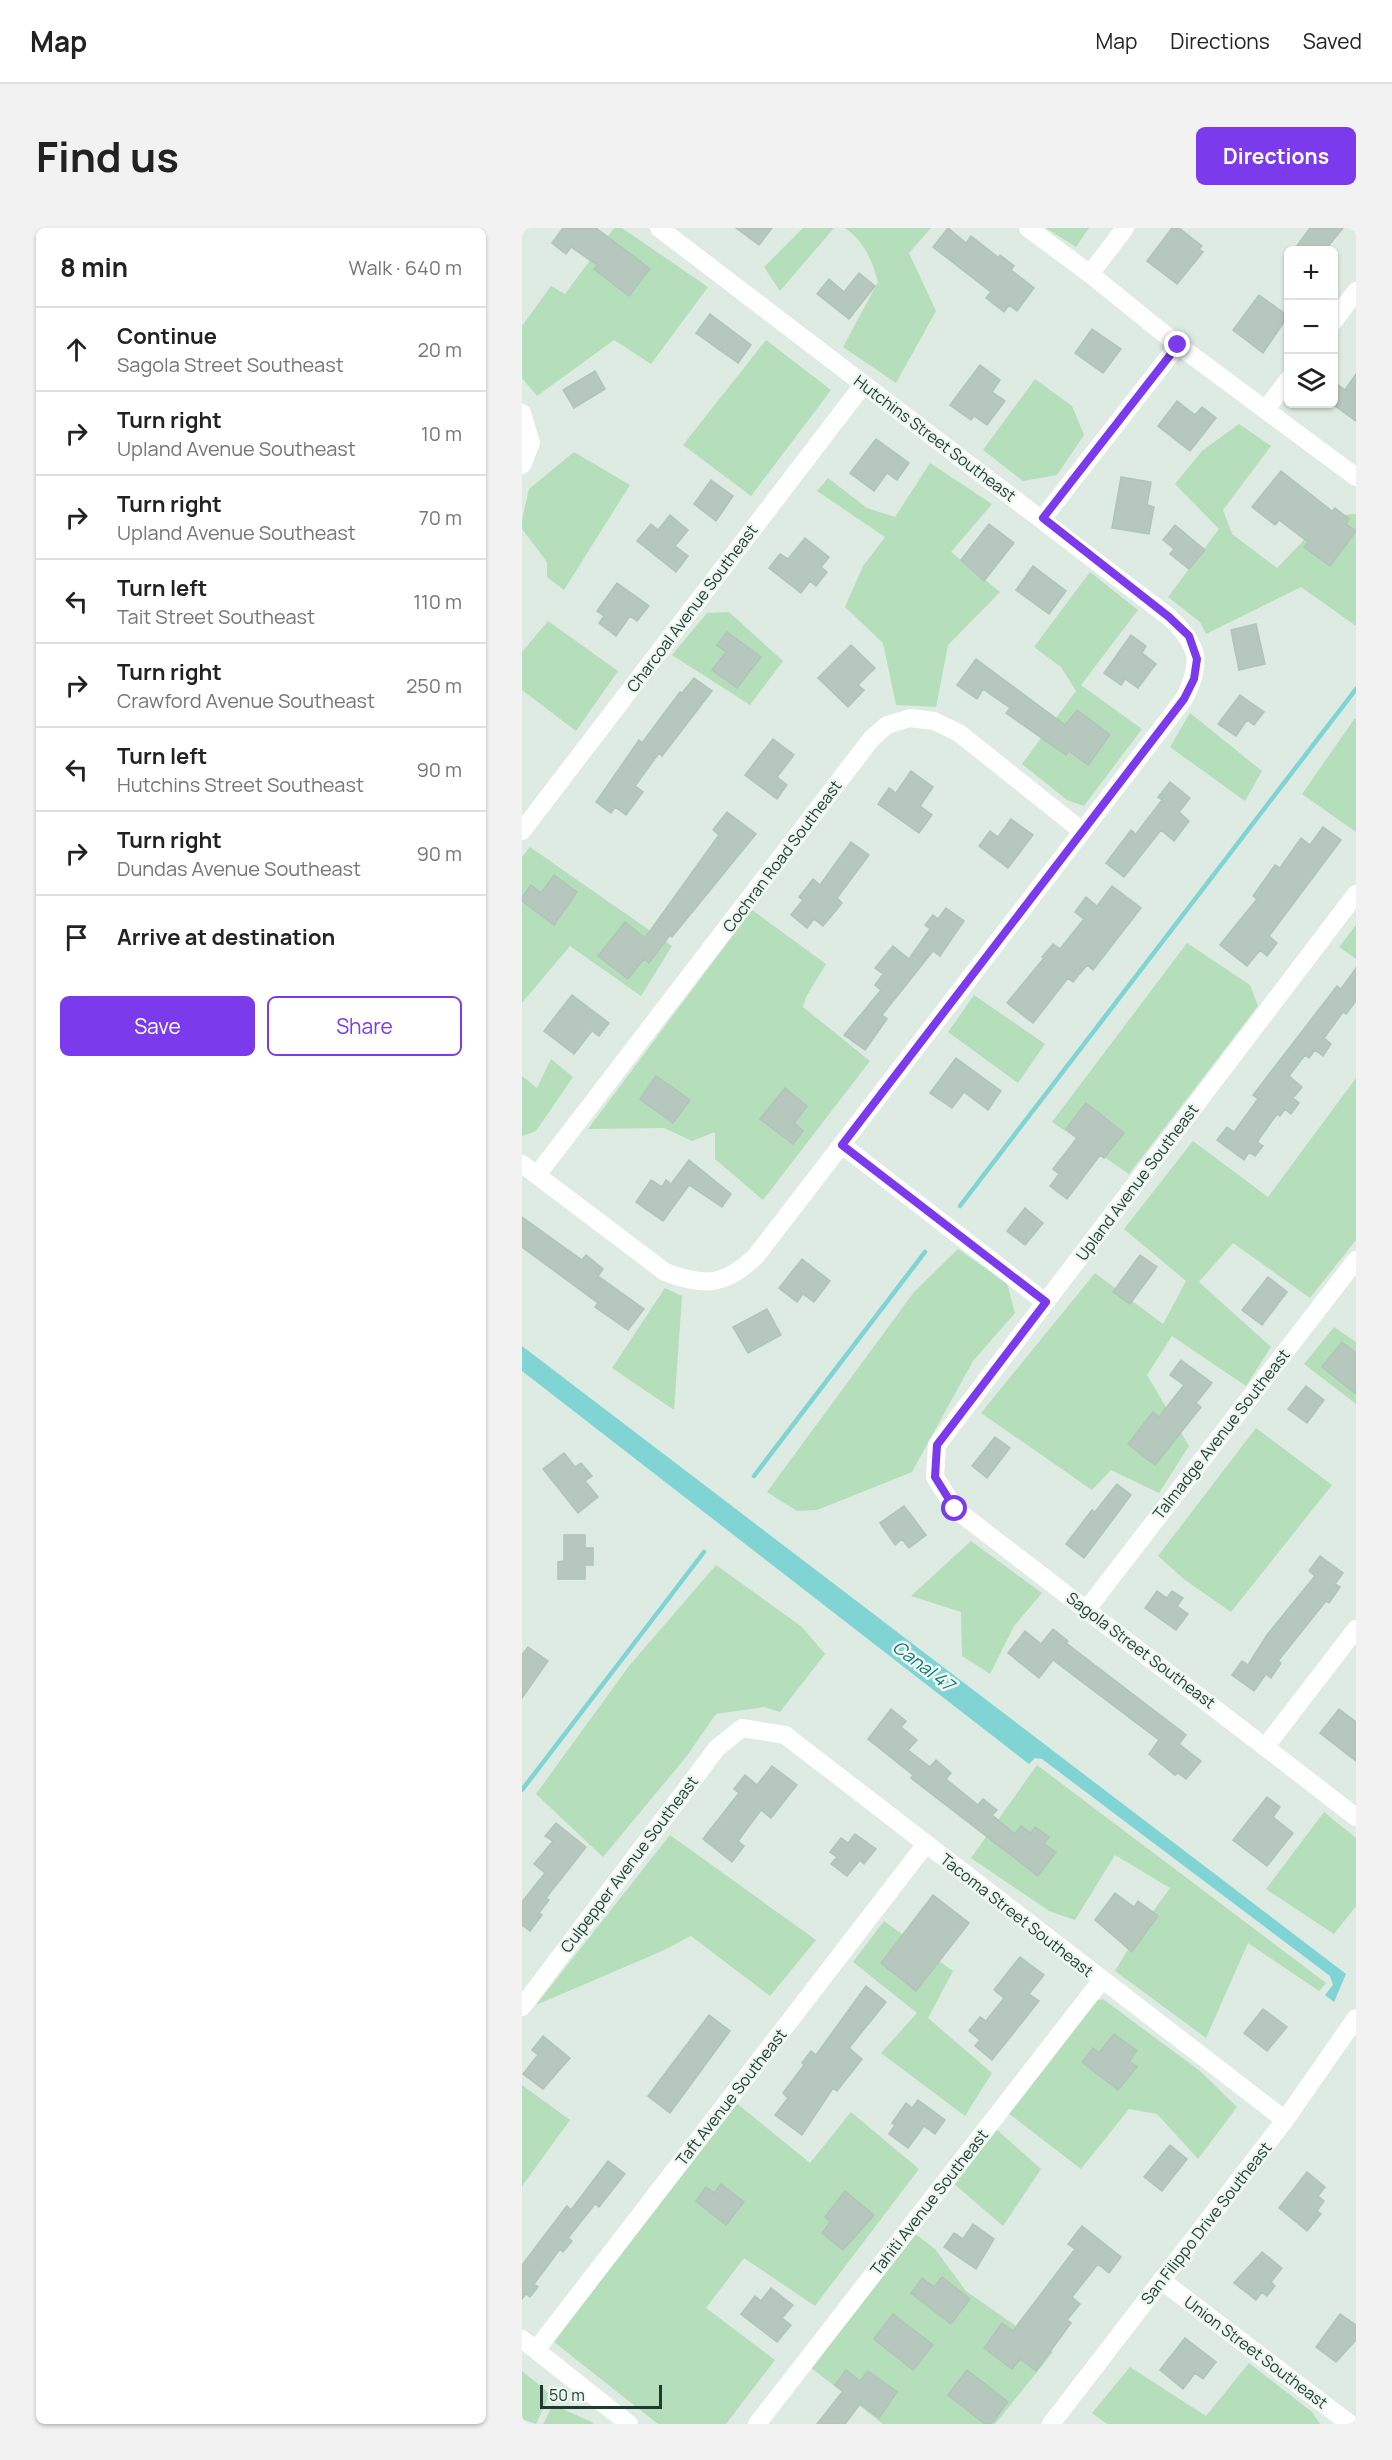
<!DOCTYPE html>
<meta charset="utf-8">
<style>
body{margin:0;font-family:Manrope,sans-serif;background:#f2f2f2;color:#222}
.controls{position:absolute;right:18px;top:18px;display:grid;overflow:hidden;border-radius:9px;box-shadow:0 2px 4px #0004}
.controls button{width:54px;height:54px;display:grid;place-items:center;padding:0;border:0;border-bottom:2px solid #e0e0e0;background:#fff;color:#222;font:30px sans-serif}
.scale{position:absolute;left:18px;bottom:15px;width:122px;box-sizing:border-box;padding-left:6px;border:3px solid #1e3b2f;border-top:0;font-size:16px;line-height:21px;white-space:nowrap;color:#1e3b2f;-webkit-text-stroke:4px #eef7f1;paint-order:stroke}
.stop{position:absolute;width:18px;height:18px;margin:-14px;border:4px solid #7c3aed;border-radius:50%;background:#fff}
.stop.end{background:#7c3aed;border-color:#fff;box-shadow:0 2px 6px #0008}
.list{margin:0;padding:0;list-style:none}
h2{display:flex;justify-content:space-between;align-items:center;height:78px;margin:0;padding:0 24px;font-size:26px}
h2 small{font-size:20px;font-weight:400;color:#767676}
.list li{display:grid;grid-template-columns:39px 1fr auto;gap:18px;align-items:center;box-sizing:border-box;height:84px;padding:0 24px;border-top:2px solid #e0e0e0}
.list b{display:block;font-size:22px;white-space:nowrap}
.list p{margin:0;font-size:20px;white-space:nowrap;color:#767676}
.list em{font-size:20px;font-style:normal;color:#767676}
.actions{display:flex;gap:12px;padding:18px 24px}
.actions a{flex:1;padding:14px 0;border:2px solid #7c3aed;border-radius:9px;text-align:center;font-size:21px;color:#7c3aed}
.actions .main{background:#7c3aed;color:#fff}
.icon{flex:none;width:33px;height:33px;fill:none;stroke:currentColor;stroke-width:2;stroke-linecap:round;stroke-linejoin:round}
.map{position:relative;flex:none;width:834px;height:2196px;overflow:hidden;border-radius:9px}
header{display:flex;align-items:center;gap:36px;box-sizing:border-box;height:84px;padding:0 30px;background:#fff;border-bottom:2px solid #e0e0e0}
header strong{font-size:28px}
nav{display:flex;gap:33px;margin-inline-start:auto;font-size:21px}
.intro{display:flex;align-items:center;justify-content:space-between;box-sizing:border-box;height:144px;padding:0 36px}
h1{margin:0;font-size:42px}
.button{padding:15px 27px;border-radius:9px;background:#7c3aed;color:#fff;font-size:21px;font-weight:700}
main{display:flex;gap:36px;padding:0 36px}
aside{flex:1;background:#fff;border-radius:9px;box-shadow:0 2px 4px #0004}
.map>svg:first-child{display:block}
</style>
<header>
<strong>Map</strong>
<nav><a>Map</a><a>Directions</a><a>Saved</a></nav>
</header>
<div class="intro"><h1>Find us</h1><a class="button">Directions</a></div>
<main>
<aside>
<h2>8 min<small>Walk · 640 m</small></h2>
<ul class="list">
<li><svg class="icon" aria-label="ahead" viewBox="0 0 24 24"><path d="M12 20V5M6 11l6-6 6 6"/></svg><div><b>Continue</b><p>Sagola Street Southeast</p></div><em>20 m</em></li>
<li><svg class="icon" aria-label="right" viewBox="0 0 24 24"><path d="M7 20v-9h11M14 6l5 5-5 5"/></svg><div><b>Turn right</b><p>Upland Avenue Southeast</p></div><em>10 m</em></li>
<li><svg class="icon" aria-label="right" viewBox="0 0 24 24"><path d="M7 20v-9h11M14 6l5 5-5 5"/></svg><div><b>Turn right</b><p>Upland Avenue Southeast</p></div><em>70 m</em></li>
<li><svg class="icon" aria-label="left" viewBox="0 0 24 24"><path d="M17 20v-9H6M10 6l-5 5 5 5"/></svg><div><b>Turn left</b><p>Tait Street Southeast</p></div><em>110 m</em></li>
<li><svg class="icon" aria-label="right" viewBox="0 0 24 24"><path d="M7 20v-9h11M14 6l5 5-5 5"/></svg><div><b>Turn right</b><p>Crawford Avenue Southeast</p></div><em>250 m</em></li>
<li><svg class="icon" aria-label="left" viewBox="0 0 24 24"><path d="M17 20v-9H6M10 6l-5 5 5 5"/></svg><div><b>Turn left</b><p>Hutchins Street Southeast</p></div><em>90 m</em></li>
<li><svg class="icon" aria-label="right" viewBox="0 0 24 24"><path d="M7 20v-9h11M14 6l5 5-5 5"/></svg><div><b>Turn right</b><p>Dundas Avenue Southeast</p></div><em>90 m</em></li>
<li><svg class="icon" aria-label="arrive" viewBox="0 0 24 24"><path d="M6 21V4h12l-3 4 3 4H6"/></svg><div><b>Arrive at destination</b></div></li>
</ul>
<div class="actions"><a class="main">Save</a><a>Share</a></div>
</aside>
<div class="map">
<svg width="834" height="2196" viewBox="0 0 834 2196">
<rect width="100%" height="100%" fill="#deebe3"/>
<path fill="#b5deba" d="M92 0H100L186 59 129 136 92 112 15 168 0 150V98L29 58 43 66Z
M281 0H312L258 63 242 39Z
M323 0H409L387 25 414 83 374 155 321 119 356 54C350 32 342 13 323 0Z
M524 0H567L554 19Z
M244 112 309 162 229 268 161 217Z
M513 151 550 178 562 207 535 247 501 253 461 222Z
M717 196 749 218 701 282 710 306 755 340 805 288 834 286V398L779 359 684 406 678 394 646 369 697 301 653 256 680 223Z
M52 224 108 257 42 362 25 349V334L0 301V292L7 261Z
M408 235 470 276 429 324 478 364 426 417 414 479 374 477 361 415 323 379 341 338 363 309 295 263 306 250 345 280 373 289Z
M568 344 616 382 559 457 620 501 562 578 545 572 500 536 554 463 539 439 512 419Z
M207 384 261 433 228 477 150 427 185 385Z
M26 393 96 443 54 503 0 462V424Z
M668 485 740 543 723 573 648 519Z
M833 490 834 491V604L780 566Z
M8 619 150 718 119 768 48 718 0 775V629Z
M230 682 304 736 284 769 281 779 348 833 241 972 193 931V904L170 913 142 900 66 901Z
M834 697V731L817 719Z
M665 715 728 757 736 778 607 946 530 894Z
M452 767 523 816 496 855 426 804Z
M29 831 51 849 14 903 0 908V848L15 860Z
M834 850V1012L788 1070 711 1015 677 1054 749 1119 724 1158 650 1108 625 1147 667 1218 637 1265 589 1242 570 1262 459 1185 573 1045 641 1096 664 1053 602 1001 671 913 746 969Z
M436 1021 485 1055 493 1085 451 1133 390 1244 295 1282 275 1283 245 1264 392 1064Z
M143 1060 160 1068 152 1182 90 1140Z
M812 1099 834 1114V1176L782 1136Z
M734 1200 810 1257 709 1384 663 1352 636 1328Z
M449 1313 520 1365 492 1398 468 1446 440 1428 439 1384 389 1368Z
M194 1337 280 1399 303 1426 258 1484 242 1479 194 1486 164 1529 81 1629 14 1566 107 1438Z
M515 1537 804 1755 797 1763 726 1715 684 1810 593 1743 618 1701 648 1660 593 1627 553 1692 527 1683 449 1630Z
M802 1584 834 1610V1678L812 1706 744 1661Z
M148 1607 294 1712 248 1768 169 1708 140 1723 14 1777Z
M362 1693 431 1743 406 1790 470 1845 443 1888 359 1825 395 1785 331 1734Z
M581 1771 678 1843 715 1879 676 1931 635 1886 607 1881 559 1941 485 1884 568 1775Z
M0 1857 48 1892 0 1958Z
M213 1874 288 1935 329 1884 397 1941 293 2078 222 2030 184 2080 253 2132 204 2196H136L32 2114Z
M474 1901 519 1941 481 1998 431 1955Z
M391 2004 413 2021 444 2063 531 2124 473 2196H361L288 2139Z
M727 2135 790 2184 798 2196H585L570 2185 608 2139 684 2188Z
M0 2143 28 2166 14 2196 0 2191Z
M31 2177 70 2194 71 2196H21Z"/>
<path fill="#81d4d4" d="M0 1118 824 1746 812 1774 803 1767 811 1757 808 1748 520 1531 513 1530 507 1536 0 1143Z"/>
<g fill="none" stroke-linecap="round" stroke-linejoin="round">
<path stroke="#81d4d4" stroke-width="4.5" d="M438 978 834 461
M232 1248 403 1024
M0 1562 182 1324"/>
</g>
<path fill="#b6c8be" stroke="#b0c4b9" stroke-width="1.5" d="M41 0H74L128 41 107 68 72 41 75 37 49 19 44 26 30 15Z
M214 0H250L237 17Z
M426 0 444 15 449 8 477 30 478 27 492 38 489 42 512 60 495 83 487 77 482 84 464 70 469 64 411 19Z
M650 0H657L680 18 677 21 681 24 655 56 625 33Z
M788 0H821L803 22H772Z
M337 45 353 58 327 91 295 66 307 51 322 64Z
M737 67 766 88 741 125 711 102Z
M188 86 229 117 216 135 174 105Z
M570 101 599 121 581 145 553 125Z
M458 137 478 152 470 164 483 173 465 197 452 188 449 192 428 177Z
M73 143 83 161 52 180 41 162Z
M834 146V193L812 177V154L823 162Z
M655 173 673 187 680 179 694 190 668 223 636 198Z
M354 211 387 235 375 252 365 245 352 263 328 245Z
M759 243 810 283 813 280 827 291 824 296 834 303 808 338 782 319 786 314 757 292 753 297 730 279Z
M599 249 629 254 625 277 632 279 627 306 590 300Z
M189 252 211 268 194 293 172 276Z
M148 287 166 302 153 318 166 328 154 344 115 313 129 296 136 302Z
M467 296 492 315 462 353 439 332Z
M653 297 683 322 667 341 648 326 652 321 641 312Z
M283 310 307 329 299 339 305 344 294 358 288 353 279 365 247 340 258 326 266 331Z
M511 338 544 363 527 386 494 362Z
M95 355 127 378 115 393 108 388 94 408 77 395 82 388 75 383Z
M734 396 743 436 717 442 709 402Z
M205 404 239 429 215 460 190 442 204 424 195 417Z
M609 407 624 418 620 425 634 436 616 460 603 451 599 457 582 445Z
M329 417 353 440 336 457 342 462 326 479 296 450Z
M454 431 543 497 555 482 588 507 566 537 547 523 544 527 484 485 488 480 461 461 455 471 435 457Z
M172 450 190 463 140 528 137 525 113 558 121 564 104 587 93 579 89 585 74 574 117 512 120 515 158 464 160 465Z
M718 467 742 484 732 497 725 492 714 508 696 496Z
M251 511 272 527 255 549 265 557 255 571 223 547Z
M389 543 411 559 398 578 410 587 397 605 356 576 367 560 374 565Z
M648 554 668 570 657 584 667 593 652 613 639 602 602 649 584 635 609 602 614 606 640 572 636 569Z
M205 584 234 606 150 709 148 707 127 735 122 731 106 751 76 728 103 694 123 710 197 607 191 602Z
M489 591 511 607 486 640 457 618 468 603 476 609Z
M801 599 819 612 747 708 755 715 745 728 738 722 725 738 698 717 735 671 731 668 753 637 758 640 779 610 788 617Z
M329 614 347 627 315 670 320 675 301 698 292 691 285 700 269 687 281 672 277 669 291 651 298 657Z
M32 647 55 664 32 697 0 673V669L9 657 19 665Z
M590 658 619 680 571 742 565 737 551 754 546 750 511 795 485 775 522 730 520 729 531 716 538 721 562 691 553 684 564 669 575 678Z
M424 680 442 693 418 728 411 723 360 787 365 791 343 822 322 807 359 762 353 757 361 746 353 740 371 718 387 731 408 701 403 697 411 687 416 691Z
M834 740V773L824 786 821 784 802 810 809 816 801 828 793 822 787 830 783 827 767 848 780 859 771 870 777 875 769 886 763 881 758 888 755 886 735 914 741 918 733 928 727 924 722 932 695 912 705 899 712 904 736 871 731 867 815 758 819 761Z
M50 767 87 795 77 808 70 803 52 826 22 803Z
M434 830 479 863 466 882 442 864 430 880 408 865Z
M134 848 168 872 151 895 118 871Z
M263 860 285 878 272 895 281 903 271 916 238 891Z
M564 875 602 905 582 930 578 927 545 971 528 958 537 946 531 941 555 910 544 901Z
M167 932 209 966 200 979 167 957 141 993 114 974 129 952 140 959 144 952 149 956Z
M503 980 521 995 503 1017 485 1003Z
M0 989 60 1032 64 1027 81 1041 76 1048 122 1081 106 1102 73 1079 76 1075 0 1019Z
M618 1027 635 1039 608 1076 591 1064Z
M280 1031 308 1053 292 1074 281 1066 275 1074 257 1060Z
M746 1049 765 1064 740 1097 720 1082Z
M245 1081 259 1107 226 1125 211 1099Z
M820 1114 834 1125V1166L800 1139Z
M659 1132 690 1155 674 1175 679 1179 633 1237 606 1216 631 1184 637 1189 662 1157 648 1147Z
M784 1158 802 1172 785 1195 766 1181Z
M473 1209 488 1220 465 1250 450 1238Z
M42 1225 53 1239 59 1235 70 1248 63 1253 76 1269 56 1285 21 1241Z
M595 1256 609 1267 562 1330 544 1316 570 1282 573 1284Z
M382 1278 404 1307 387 1320 380 1311 373 1317 358 1295Z
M42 1307H63V1320H71V1337H63V1351H36V1334L42 1333Z
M798 1328 821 1345 813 1356 818 1359 807 1375 804 1373 756 1433 759 1435 749 1450 744 1446 732 1463 710 1447 720 1433 726 1437 745 1407 793 1348 787 1343Z
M635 1363 645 1370 650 1363 661 1370 655 1378 666 1386 654 1402 623 1380Z
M531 1401 546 1413 544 1415 664 1507 657 1516 679 1533 664 1551 656 1545 653 1547 627 1526 637 1512 531 1432 517 1450 486 1425 503 1403 519 1416Z
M6 1419 26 1433 0 1470V1427Z
M369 1481 384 1493 379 1499 395 1512 386 1522 408 1539 414 1532 429 1545 424 1551 456 1577 461 1571 475 1582 470 1587 493 1606 499 1598 509 1605 513 1599 527 1609 522 1616 534 1624 516 1648 389 1550 391 1547 346 1511Z
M817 1481 834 1494V1533L798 1505Z
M250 1538 275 1557 249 1590 239 1582 216 1613 222 1618 210 1634 181 1611 217 1565 212 1561 223 1547 235 1557Z
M745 1569 758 1579 751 1589 771 1605 745 1638 711 1612Z
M34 1595 64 1619 24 1670 27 1672 17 1685 20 1687 8 1703 0 1697V1674L23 1645 12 1636 31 1613 23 1608Z
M333 1606 354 1621 342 1636 338 1632 325 1648 309 1636 315 1629 308 1624 319 1610 326 1615Z
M593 1665 612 1679 616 1673 636 1688 610 1724 573 1692Z
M411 1667 447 1695 394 1763 359 1735Z
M498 1729 522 1747 507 1766 517 1773 470 1832 453 1818 458 1812 447 1803 458 1789 464 1793 482 1770 472 1762Z
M344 1758 364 1774 327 1820 340 1831 315 1863 311 1860 280 1907 253 1887 266 1870 261 1865 282 1837 280 1835 289 1823 294 1827Z
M741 1781 765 1799 745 1823 722 1805Z
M187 1787 208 1803 148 1885 126 1868Z
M592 1806 615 1823 607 1833 615 1839 596 1862 560 1834 571 1820 577 1825Z
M21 1808 48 1830 21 1861 1 1846 16 1827 10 1822Z
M396 1872 423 1892 413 1906 402 1898 386 1920 367 1906 373 1897 370 1895 384 1875 390 1880Z
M648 1917 665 1931 640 1963 622 1949Z
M86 1933 103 1946 77 1979 73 1976 46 2010 50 2013 41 2024 38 2021 12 2056 16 2059 8 2069 4 2066 0 2071V2037L45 1978 49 1982Z
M785 1944 803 1959 796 1968 802 1973 795 1983 799 1986 785 2003 757 1980Z
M199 1956 222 1974 204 1997 174 1973 184 1959 192 1965Z
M323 1963 352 1987 321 2022 300 2005 308 1994 303 1989Z
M451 1996 472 2011 454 2041 422 2019 432 2005 441 2011Z
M560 1998 599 2029 587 2045 576 2036 550 2069 558 2076 545 2092 549 2095 514 2143 498 2131 490 2141 462 2120 480 2095 491 2103 553 2021 546 2016Z
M740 2024 760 2040 749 2054 753 2058 745 2068 740 2064 734 2072 712 2055Z
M420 2049 448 2071 429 2096 389 2065 400 2050 412 2059Z
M249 2060 271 2077 260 2090 269 2097 255 2114 219 2086 233 2068 239 2073Z
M371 2086 411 2117 391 2142 352 2111Z
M818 2086 834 2097V2112L814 2134 794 2119Z
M663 2110 694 2134 681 2151 673 2145 661 2161 638 2142Z
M324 2142 338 2153 346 2143 375 2164 357 2190 338 2176 323 2196H295L321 2163 313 2157Z
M445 2142 486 2174 469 2196H463L426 2167Z"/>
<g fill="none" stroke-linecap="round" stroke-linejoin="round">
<path stroke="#fff" stroke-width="18" d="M506 0 568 46 656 117 834 249
M568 46 603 0
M812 93 834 63
M744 181 766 152
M0 185 9 215 0 237
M521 290 656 117
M0 603 341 157
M834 666 415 1217 413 1249 433 1281 834 1589
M320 917 523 1074
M0 936 143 1044C182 1059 203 1058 234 1028L662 471C681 434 677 417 647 389L137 0
M15 947 350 510 365 497 388 490 412 493 437 505 560 603
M565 1381 834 1032
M744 1518 834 1401
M0 1779 195 1520 220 1500 263 1507 763 1892
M639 2052 828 2196
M0 2111 107 2196
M14 2122 404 1616
M235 2196 579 1753
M529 2196 763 1892 834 1790"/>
</g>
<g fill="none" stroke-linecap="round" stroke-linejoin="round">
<path stroke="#7c3aed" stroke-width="8" d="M433 1281 413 1249 415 1217 524 1074 320 917 662 471 672 451 675 431 667 408 647 389 521 290 656 117"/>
</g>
<g text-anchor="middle" stroke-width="5" stroke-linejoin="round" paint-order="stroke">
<g font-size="16" fill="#1e3b2f" stroke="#eef7f1">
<text transform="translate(413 210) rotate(37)" y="6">Hutchins Street Southeast</text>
<text transform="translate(170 380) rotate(-53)" y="6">Charcoal Avenue Southeast</text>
<text transform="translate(260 628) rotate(-53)" y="6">Cochran Road Southeast</text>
<text transform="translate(615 954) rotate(-53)" y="6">Upland Avenue Southeast</text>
<text transform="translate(699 1206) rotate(-52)" y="6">Talmadge Avenue Southeast</text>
<text transform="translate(619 1422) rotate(37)" y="6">Sagola Street Southeast</text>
<text transform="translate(107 1636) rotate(-53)" y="6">Culpepper Avenue Southeast</text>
<text transform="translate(495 1687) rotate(38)" y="6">Tacoma Street Southeast</text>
<text transform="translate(209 1869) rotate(-52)" y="6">Taft Avenue Southeast</text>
<text transform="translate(407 1974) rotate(-52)" y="6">Tahiti Avenue Southeast</text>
<text transform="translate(684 1995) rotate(-52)" y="6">San Filippo Drive Southeast</text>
<text transform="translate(734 2124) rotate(37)" y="6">Union Street Southeast</text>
</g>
<g font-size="18" font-style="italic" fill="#15797a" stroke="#eef7f1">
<text transform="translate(401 1438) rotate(37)" y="6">Canal 47</text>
</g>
</g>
</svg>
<div class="controls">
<button>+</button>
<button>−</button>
<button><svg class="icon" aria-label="layers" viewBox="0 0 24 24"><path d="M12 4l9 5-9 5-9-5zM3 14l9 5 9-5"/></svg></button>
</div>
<div class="scale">50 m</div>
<div class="stop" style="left:433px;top:1281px"></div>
<div class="stop end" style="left:656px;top:117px"></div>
</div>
</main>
